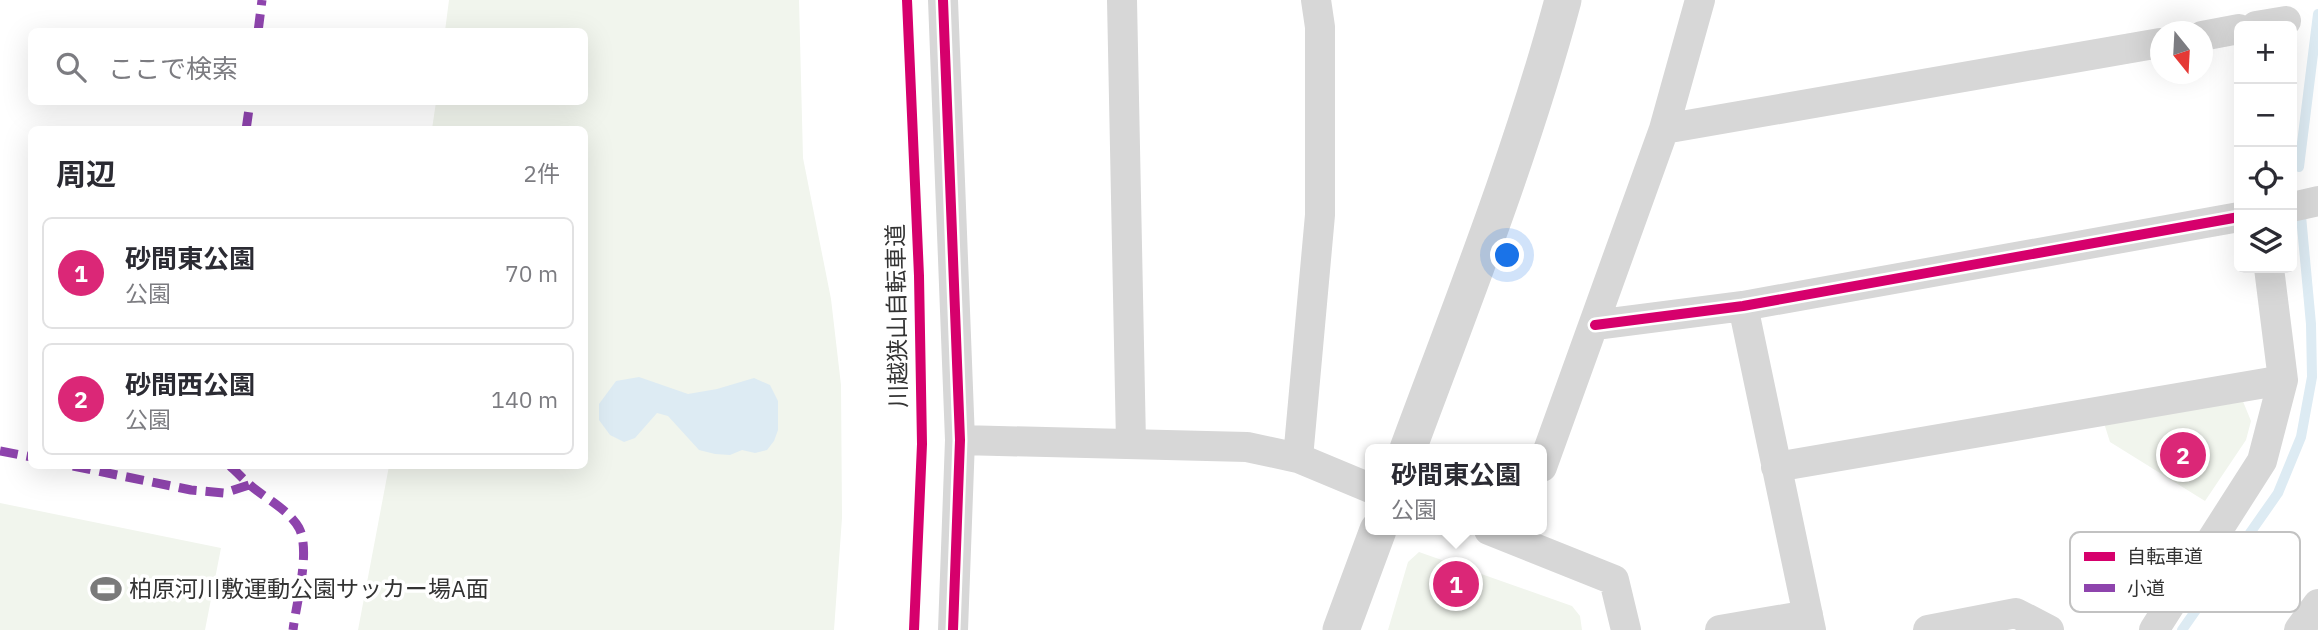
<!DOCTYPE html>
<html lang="ja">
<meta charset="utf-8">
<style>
body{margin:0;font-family:"IBM Plex Sans","Noto Sans JP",sans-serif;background:#f2f2f3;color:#2b2b33}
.controls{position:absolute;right:21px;top:21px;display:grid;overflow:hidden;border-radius:10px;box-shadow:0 7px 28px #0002}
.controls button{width:63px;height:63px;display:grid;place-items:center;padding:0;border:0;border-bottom:2px solid #e1e1e2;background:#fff;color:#2b2b33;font:35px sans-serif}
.compass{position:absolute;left:2150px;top:21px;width:63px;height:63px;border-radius:50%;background:#fff;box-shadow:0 7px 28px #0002;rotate:162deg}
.you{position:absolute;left:1508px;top:256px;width:24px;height:24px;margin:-18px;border:5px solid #fff;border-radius:50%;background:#1a73e8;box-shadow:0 0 0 10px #1a73e833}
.badge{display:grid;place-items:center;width:46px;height:46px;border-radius:50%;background:#db2777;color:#fff;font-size:23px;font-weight:700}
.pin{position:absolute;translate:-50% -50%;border:4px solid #fff;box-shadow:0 2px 7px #0006}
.popup{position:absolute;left:1365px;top:444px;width:182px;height:91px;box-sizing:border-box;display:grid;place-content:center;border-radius:10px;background:#fff;filter:drop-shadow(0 2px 5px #0005);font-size:23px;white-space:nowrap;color:#7c7c81}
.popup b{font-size:26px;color:#2b2b33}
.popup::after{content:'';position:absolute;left:50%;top:100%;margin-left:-14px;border:14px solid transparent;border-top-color:#fff}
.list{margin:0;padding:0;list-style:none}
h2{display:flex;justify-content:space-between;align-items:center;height:91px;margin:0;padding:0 28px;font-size:30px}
h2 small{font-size:23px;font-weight:400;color:#7c7c81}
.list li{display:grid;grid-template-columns:46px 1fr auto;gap:21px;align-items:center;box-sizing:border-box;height:112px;margin:0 14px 14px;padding:0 14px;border:2px solid #e1e1e2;border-radius:10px}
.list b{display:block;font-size:26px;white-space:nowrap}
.list p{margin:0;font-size:23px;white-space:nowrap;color:#7c7c81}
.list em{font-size:23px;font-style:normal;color:#7c7c81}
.icon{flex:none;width:38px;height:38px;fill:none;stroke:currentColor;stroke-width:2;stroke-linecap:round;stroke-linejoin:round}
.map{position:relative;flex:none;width:2318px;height:630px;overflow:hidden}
.search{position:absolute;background:#fff;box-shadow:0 7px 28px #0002;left:28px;top:28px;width:560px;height:77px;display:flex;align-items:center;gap:18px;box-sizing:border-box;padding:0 24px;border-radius:10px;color:#7c7c81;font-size:26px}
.panel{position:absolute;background:#fff;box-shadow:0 7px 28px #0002;left:28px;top:126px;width:560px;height:343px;border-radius:10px}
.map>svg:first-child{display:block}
</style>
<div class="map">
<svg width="2318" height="630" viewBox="0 0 2318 630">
<rect width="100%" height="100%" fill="#fff"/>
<path fill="#f1f5ed" d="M449 0H799L803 158 831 299 841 385 842 518 834 630H358L389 466H584V130L432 129 436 102H584V32L445 31Z
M2242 399 2251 421 2246 440 2205 501 2110 442 2104 423Z
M0 503 221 548 205 630H0Z
M1419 552 1572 606 1580 616 1582 630H1388L1408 562Z"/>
<path fill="#ddebf3" d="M639 377 688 394 717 389 754 378 770 385 778 401V430L774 441 767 450 755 453 742 450 730 455 715 454 699 450 668 416 657 413 635 438 624 442 610 435 599 420V404L616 381Z"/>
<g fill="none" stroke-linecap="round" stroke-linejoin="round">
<path stroke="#ddebf3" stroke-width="10" d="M2299 167 2318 14
M2182 630 2278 493 2301 437 2312 377 2311 324 2301 216"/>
<path stroke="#d7d7d7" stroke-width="30" d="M943 0 960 440 953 630
M1122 0 1131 443
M2256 26 2286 21
M2202 36 2239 29
M1664 129 2160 43
M2292 207 2318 201
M1743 306 1811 630
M1595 325 1743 306 2239 217
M960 440 1247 447 1298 458 1370 488
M1298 458 1320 215V27L1316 0
M1542 467 1664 129 1700 0
M1776 467 2283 380
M1489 530 1614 580 1626 630
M1720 630 1808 615
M1928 630 2016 613 2049 630
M2154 630 2262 461 2283 380 2269 268
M2299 630 2318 604"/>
<path stroke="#d7d7d7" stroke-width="37" d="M1408 449C1463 301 1522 153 1563 0
M1341 630 1378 530"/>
<path stroke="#8e44ad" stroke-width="9" stroke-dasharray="18 9" stroke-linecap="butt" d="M258 32 262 0
M246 130 250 102
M0 451 32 457
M73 466 191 490 224 493 249 485
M230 466C237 472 243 479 250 485 265 498 289 510 299 528 311 551 296 604 293 630"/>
<g stroke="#fff" stroke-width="15">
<path id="cycleway" d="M907 0 919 276 922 444 914 630
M943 0 960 440 953 630
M1595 325 1743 306 2239 217"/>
</g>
<use href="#cycleway" stroke="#d6006c" stroke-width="10"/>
</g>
<defs>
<g id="stadium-bare" transform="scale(2.415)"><path d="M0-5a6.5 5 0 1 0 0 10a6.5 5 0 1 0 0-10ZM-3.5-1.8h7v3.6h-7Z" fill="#7a7a7a" stroke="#fff" stroke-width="2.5" paint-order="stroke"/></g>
</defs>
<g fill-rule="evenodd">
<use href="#stadium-bare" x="106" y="589"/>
</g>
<g text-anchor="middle" stroke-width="7" stroke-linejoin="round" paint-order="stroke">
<g font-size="23" fill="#333" stroke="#fff">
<text transform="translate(897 316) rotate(-91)" y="8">川越狭山自転車道</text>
</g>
<g font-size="23" fill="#333" stroke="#fff" text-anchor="start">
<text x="129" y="597">柏原河川敷運動公園サッカー場A面</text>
</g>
</g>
<rect x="2070" y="532" width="230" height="80" rx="10" fill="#fff" stroke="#c2c2c2" stroke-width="2"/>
<rect x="2084" y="552" width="31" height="9" fill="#d6006c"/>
<rect x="2084" y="584" width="31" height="8" fill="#8e44ad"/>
<g font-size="19" fill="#333">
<text x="2127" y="563">自転車道</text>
<text x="2127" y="595">小道</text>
</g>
</svg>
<div class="controls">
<button>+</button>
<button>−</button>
<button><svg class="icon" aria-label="locate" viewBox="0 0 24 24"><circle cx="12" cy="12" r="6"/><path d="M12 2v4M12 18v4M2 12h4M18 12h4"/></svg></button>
<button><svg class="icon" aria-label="layers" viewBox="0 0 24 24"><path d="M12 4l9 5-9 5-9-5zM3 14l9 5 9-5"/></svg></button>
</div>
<svg class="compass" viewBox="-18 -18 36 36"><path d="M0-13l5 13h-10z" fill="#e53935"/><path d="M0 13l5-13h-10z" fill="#7c7c81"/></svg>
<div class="you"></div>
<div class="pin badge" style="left:1456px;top:584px">1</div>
<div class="popup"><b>砂間東公園</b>公園</div>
<div class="pin badge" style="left:2183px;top:455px">2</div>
<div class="search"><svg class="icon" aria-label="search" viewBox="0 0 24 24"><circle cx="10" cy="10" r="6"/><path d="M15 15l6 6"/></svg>ここで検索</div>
<section class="panel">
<h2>周辺<small>2件</small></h2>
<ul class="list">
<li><span class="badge">1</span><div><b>砂間東公園</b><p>公園</p></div><em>70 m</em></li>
<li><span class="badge">2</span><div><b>砂間西公園</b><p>公園</p></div><em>140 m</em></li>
</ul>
</section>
</div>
